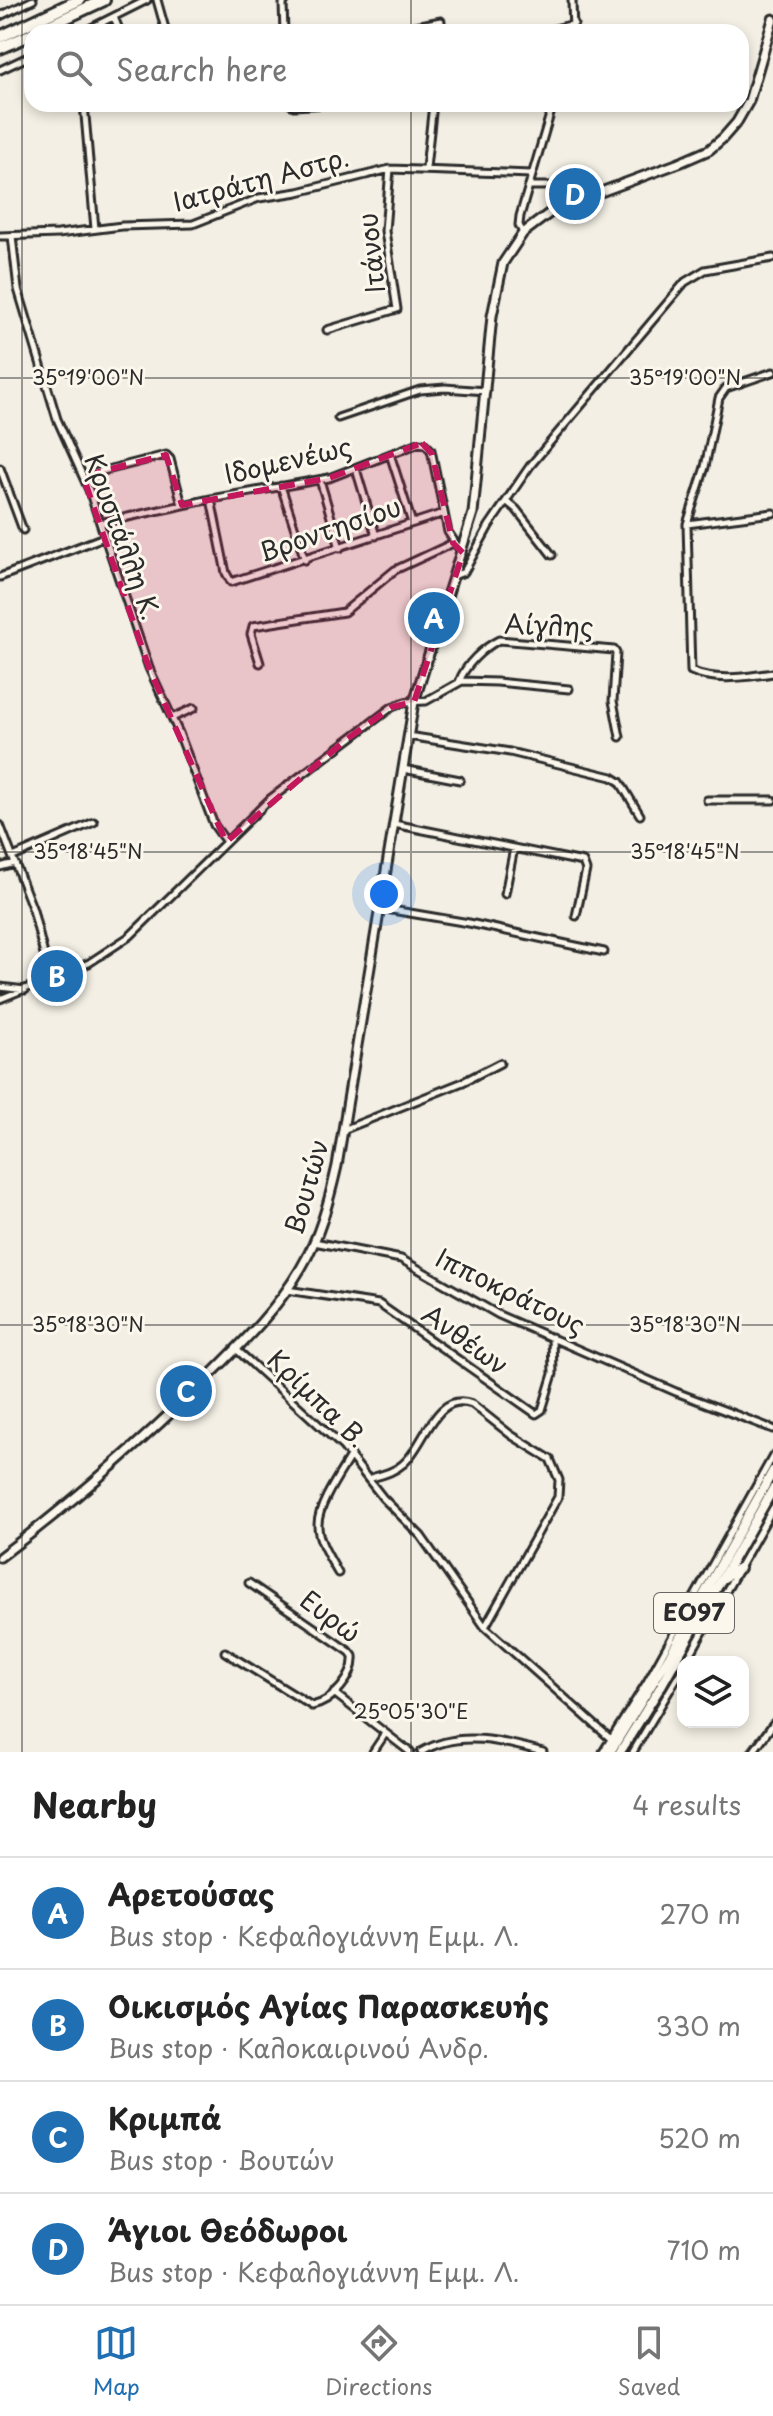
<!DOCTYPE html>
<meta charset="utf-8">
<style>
body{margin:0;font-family:"Playpen Sans",sans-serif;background:#f2f2f2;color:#222}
.controls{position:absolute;right:24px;bottom:24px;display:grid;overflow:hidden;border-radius:16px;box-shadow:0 4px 12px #0003}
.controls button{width:72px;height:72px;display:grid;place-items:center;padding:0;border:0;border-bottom:2px solid #e0e0e0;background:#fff;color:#222;font:40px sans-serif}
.you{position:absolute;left:384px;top:894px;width:28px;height:28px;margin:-20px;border:6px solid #fff;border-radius:50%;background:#1a73e8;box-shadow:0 0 0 12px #1a73e833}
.badge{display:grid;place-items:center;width:52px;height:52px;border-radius:50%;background:#1f6fb2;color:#fff;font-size:26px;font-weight:700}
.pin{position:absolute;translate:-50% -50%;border:4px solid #fff;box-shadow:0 2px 8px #0006}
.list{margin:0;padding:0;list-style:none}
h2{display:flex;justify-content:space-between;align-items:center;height:104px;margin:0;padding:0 32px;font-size:34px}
h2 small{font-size:26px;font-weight:400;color:#767676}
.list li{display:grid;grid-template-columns:52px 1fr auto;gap:24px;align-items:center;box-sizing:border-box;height:112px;padding:0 32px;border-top:2px solid #e0e0e0}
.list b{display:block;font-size:30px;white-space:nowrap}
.list p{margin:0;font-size:26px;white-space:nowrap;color:#767676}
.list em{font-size:26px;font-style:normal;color:#767676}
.icon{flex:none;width:44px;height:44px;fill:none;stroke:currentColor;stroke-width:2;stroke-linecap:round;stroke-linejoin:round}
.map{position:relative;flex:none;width:773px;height:1752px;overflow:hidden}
.search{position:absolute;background:#fff;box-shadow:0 4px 12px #0003;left:24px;right:24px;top:24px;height:88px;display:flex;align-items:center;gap:20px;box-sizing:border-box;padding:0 28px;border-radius:24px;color:#767676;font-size:30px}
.sheet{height:552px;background:#fff}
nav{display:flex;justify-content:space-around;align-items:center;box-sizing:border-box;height:112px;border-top:2px solid #e0e0e0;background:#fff;font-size:22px;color:#767676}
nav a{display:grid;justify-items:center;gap:4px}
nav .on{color:#1f6fb2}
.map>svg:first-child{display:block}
</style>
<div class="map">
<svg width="773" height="1752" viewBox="0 0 773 1752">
<rect width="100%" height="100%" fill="#f3efe4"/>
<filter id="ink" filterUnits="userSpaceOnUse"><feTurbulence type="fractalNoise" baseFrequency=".0125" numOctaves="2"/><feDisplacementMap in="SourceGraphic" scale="16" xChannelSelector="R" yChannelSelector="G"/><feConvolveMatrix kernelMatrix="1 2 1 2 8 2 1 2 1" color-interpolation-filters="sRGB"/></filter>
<g filter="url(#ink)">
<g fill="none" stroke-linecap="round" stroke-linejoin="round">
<path stroke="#787772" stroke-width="2" d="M746 1752 773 1717"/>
<g stroke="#2b2b2b" stroke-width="11">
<path id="minor" d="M157 0 166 32
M572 0 573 32
M0 16 33 0
M114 17 120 32
M83 32 147 0
M284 32 283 4 286 0
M385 32 441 21 440 32
M543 32 574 24
M0 70 32 55
M84 104 95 229
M290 104 294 106 328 104
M426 168 433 104
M529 186H583L595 193
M523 233 519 225 520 216 553 104
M0 236 58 234 122 226 193 224 259 198 298 192 390 169 531 174
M12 236 18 289 57 419 89 490 149 668 179 733 214 825 226 842
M327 330 397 309 385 231 390 169
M773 372 726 388 719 398 705 467 687 524 691 671C714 682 748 677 773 673
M338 418 420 390 445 388 486 391
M390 454 412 523
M0 468 23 530
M356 469 376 536
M83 476 166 455 170 459 182 505
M320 480 340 548
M281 486 305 560
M211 499 226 573 231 582 444 513
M506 501 516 509 552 555
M100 523 211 499 329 478 419 443 425 444 431 450 448 532 462 553
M687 524 773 513
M456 575 464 572 489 526 530 466 685 282 705 270 773 258
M0 577 104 537
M260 663 251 634 253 626 344 612 395 570 453 543
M459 682C465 665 483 648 499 640L614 650 616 653 613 701 620 737
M172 718 194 708
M408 736 510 752 612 777 620 782 640 815
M403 769 460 780
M707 800H773
M394 824 583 862 586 870 576 916
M0 825 33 910 50 979
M13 857 94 822
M0 867 15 863
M505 894 514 848
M380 908 469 923 604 952
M0 987 25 990
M0 999 89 963 130 936 270 799 392 707 405 702 426 701 462 681 497 682 569 689
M343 1130 463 1082 500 1063
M314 1242 401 1259 499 1315 676 1392 773 1429
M287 1290 379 1304 536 1414 542 1410 553 1374 552 1337
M236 1349 343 1447 383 1498 421 1536 485 1627 612 1740
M368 1479C380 1475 393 1473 403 1464 425 1446 435 1390 472 1404L511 1435 550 1459 559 1480 558 1497 485 1627
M338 1573C331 1560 318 1541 318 1526 317 1506 341 1472 351 1455
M225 1652 312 1706C332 1702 355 1677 353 1656L350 1652 249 1583
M686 1662 773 1508
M334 1693 410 1752
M373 1752 385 1734
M421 1752C459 1729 503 1741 543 1752
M603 1752 647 1682 773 1456
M633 1752 683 1668
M753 1752 773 1724"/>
</g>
<g stroke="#2b2b2b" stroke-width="13">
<path id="secondary" d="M0 1557C72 1503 138 1445 202 1383 238 1347 275 1313 301 1268 320 1236 329 1201 337 1166L414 702 473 513 492 316 503 263 523 233 555 209 679 163 709 150 723 138 737 122 749 101 773 19"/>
</g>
<g stroke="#2b2b2b" stroke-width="14">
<path id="primary" d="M724 1578 739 1568
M610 1752 670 1655 773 1471
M620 1752 661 1686 773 1489"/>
</g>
<g stroke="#2b2b2b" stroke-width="16">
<path id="motorway" d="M35 32 104 0
M0 37 79 0
M0 48 32 34"/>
</g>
<use href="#minor" stroke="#fbf7ec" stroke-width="5"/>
<use href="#secondary" stroke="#fbf7ec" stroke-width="7"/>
<use href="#primary" stroke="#fbf7ec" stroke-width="8"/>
<use href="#motorway" stroke="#fbf7ec" stroke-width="10"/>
</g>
</g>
<path fill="#c2185b" fill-opacity="0.2" stroke="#c2185b" stroke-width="6" stroke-dasharray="16 10" stroke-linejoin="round" d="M422 443 432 454 453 543 463 553 414 702 392 707 347 739 226 842 149 668 83 476 166 455 182 505 329 478Z"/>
<path fill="none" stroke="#2b2b2b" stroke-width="2" stroke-opacity="0.45" d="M22 0V1752M411 0V32M411 104V1752M0 378H773M0 852H773M0 1325H773"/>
<g text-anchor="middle" stroke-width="6" stroke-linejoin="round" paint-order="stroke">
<rect fill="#fbf7ec" stroke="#696865" stroke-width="2" x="654" y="1593" width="80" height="40" rx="6"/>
<g font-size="24" font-weight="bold" fill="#2b2b2b">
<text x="694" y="1621">ΕΟ97</text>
</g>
<g font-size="26" fill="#2b2b2b" stroke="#fbf7ec">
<text transform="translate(261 180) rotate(-15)" y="9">Ιατράτη Αστρ.</text>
<text transform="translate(372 253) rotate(-96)" y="9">Ιτάνου</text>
<text transform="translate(288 461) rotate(-13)" y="9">Ιδομενέως</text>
<text transform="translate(330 530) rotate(-19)" y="9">Βροντησίου</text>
<text transform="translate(122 537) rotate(70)" y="9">Κρυστάλλη Κ.</text>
<text transform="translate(549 626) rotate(2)" y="9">Αίγλης</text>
<text transform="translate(307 1187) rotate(-74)" y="9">Βουτών</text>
<text transform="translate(510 1292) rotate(26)" y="9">Ιπποκράτους</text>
<text transform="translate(465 1340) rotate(36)" y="9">Ανθέων</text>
<text transform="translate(317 1399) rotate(44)" y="9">Κρίμπα Β.</text>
<text transform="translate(330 1617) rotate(37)" y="9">Ευρώ</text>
</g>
</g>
<g font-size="20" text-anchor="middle" fill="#2b2b2b" stroke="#fbf7ec" stroke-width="6" stroke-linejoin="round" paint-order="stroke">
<text x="88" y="385">35°19'00"N</text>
<text x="685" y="385">35°19'00"N</text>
<text x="88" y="859">35°18'45"N</text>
<text x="685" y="859">35°18'45"N</text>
<text x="88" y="1332">35°18'30"N</text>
<text x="685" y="1332">35°18'30"N</text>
<text x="411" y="1719">25°05'30"E</text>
</g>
</svg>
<div class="controls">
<button><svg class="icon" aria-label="layers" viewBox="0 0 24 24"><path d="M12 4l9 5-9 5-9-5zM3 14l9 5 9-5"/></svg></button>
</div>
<div class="you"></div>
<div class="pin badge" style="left:434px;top:618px">A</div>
<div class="pin badge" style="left:57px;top:976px">B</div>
<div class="pin badge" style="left:186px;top:1391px">C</div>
<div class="pin badge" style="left:575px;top:194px">D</div>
<div class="search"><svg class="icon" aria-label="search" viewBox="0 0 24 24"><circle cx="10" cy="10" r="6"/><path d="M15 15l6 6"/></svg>Search here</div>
</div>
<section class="sheet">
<h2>Nearby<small>4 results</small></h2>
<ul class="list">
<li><span class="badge">A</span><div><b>Αρετούσας</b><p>Bus stop · Κεφαλογιάννη Εμμ. Λ.</p></div><em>270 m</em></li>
<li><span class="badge">B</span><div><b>Οικισμός Αγίας Παρασκευής</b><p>Bus stop · Καλοκαιρινού Ανδρ.</p></div><em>330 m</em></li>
<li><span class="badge">C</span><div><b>Κριμπά</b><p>Bus stop · Βουτών</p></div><em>520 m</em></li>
<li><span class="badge">D</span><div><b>Άγιοι Θεόδωροι</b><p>Bus stop · Κεφαλογιάννη Εμμ. Λ.</p></div><em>710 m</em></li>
</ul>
</section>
<nav>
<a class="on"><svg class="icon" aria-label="map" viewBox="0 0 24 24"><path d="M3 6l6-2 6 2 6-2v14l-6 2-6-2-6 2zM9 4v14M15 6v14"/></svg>Map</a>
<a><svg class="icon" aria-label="directions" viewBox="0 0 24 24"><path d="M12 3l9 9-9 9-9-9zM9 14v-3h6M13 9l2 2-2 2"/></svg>Directions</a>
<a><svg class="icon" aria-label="saved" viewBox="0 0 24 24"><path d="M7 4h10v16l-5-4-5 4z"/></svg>Saved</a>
</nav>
